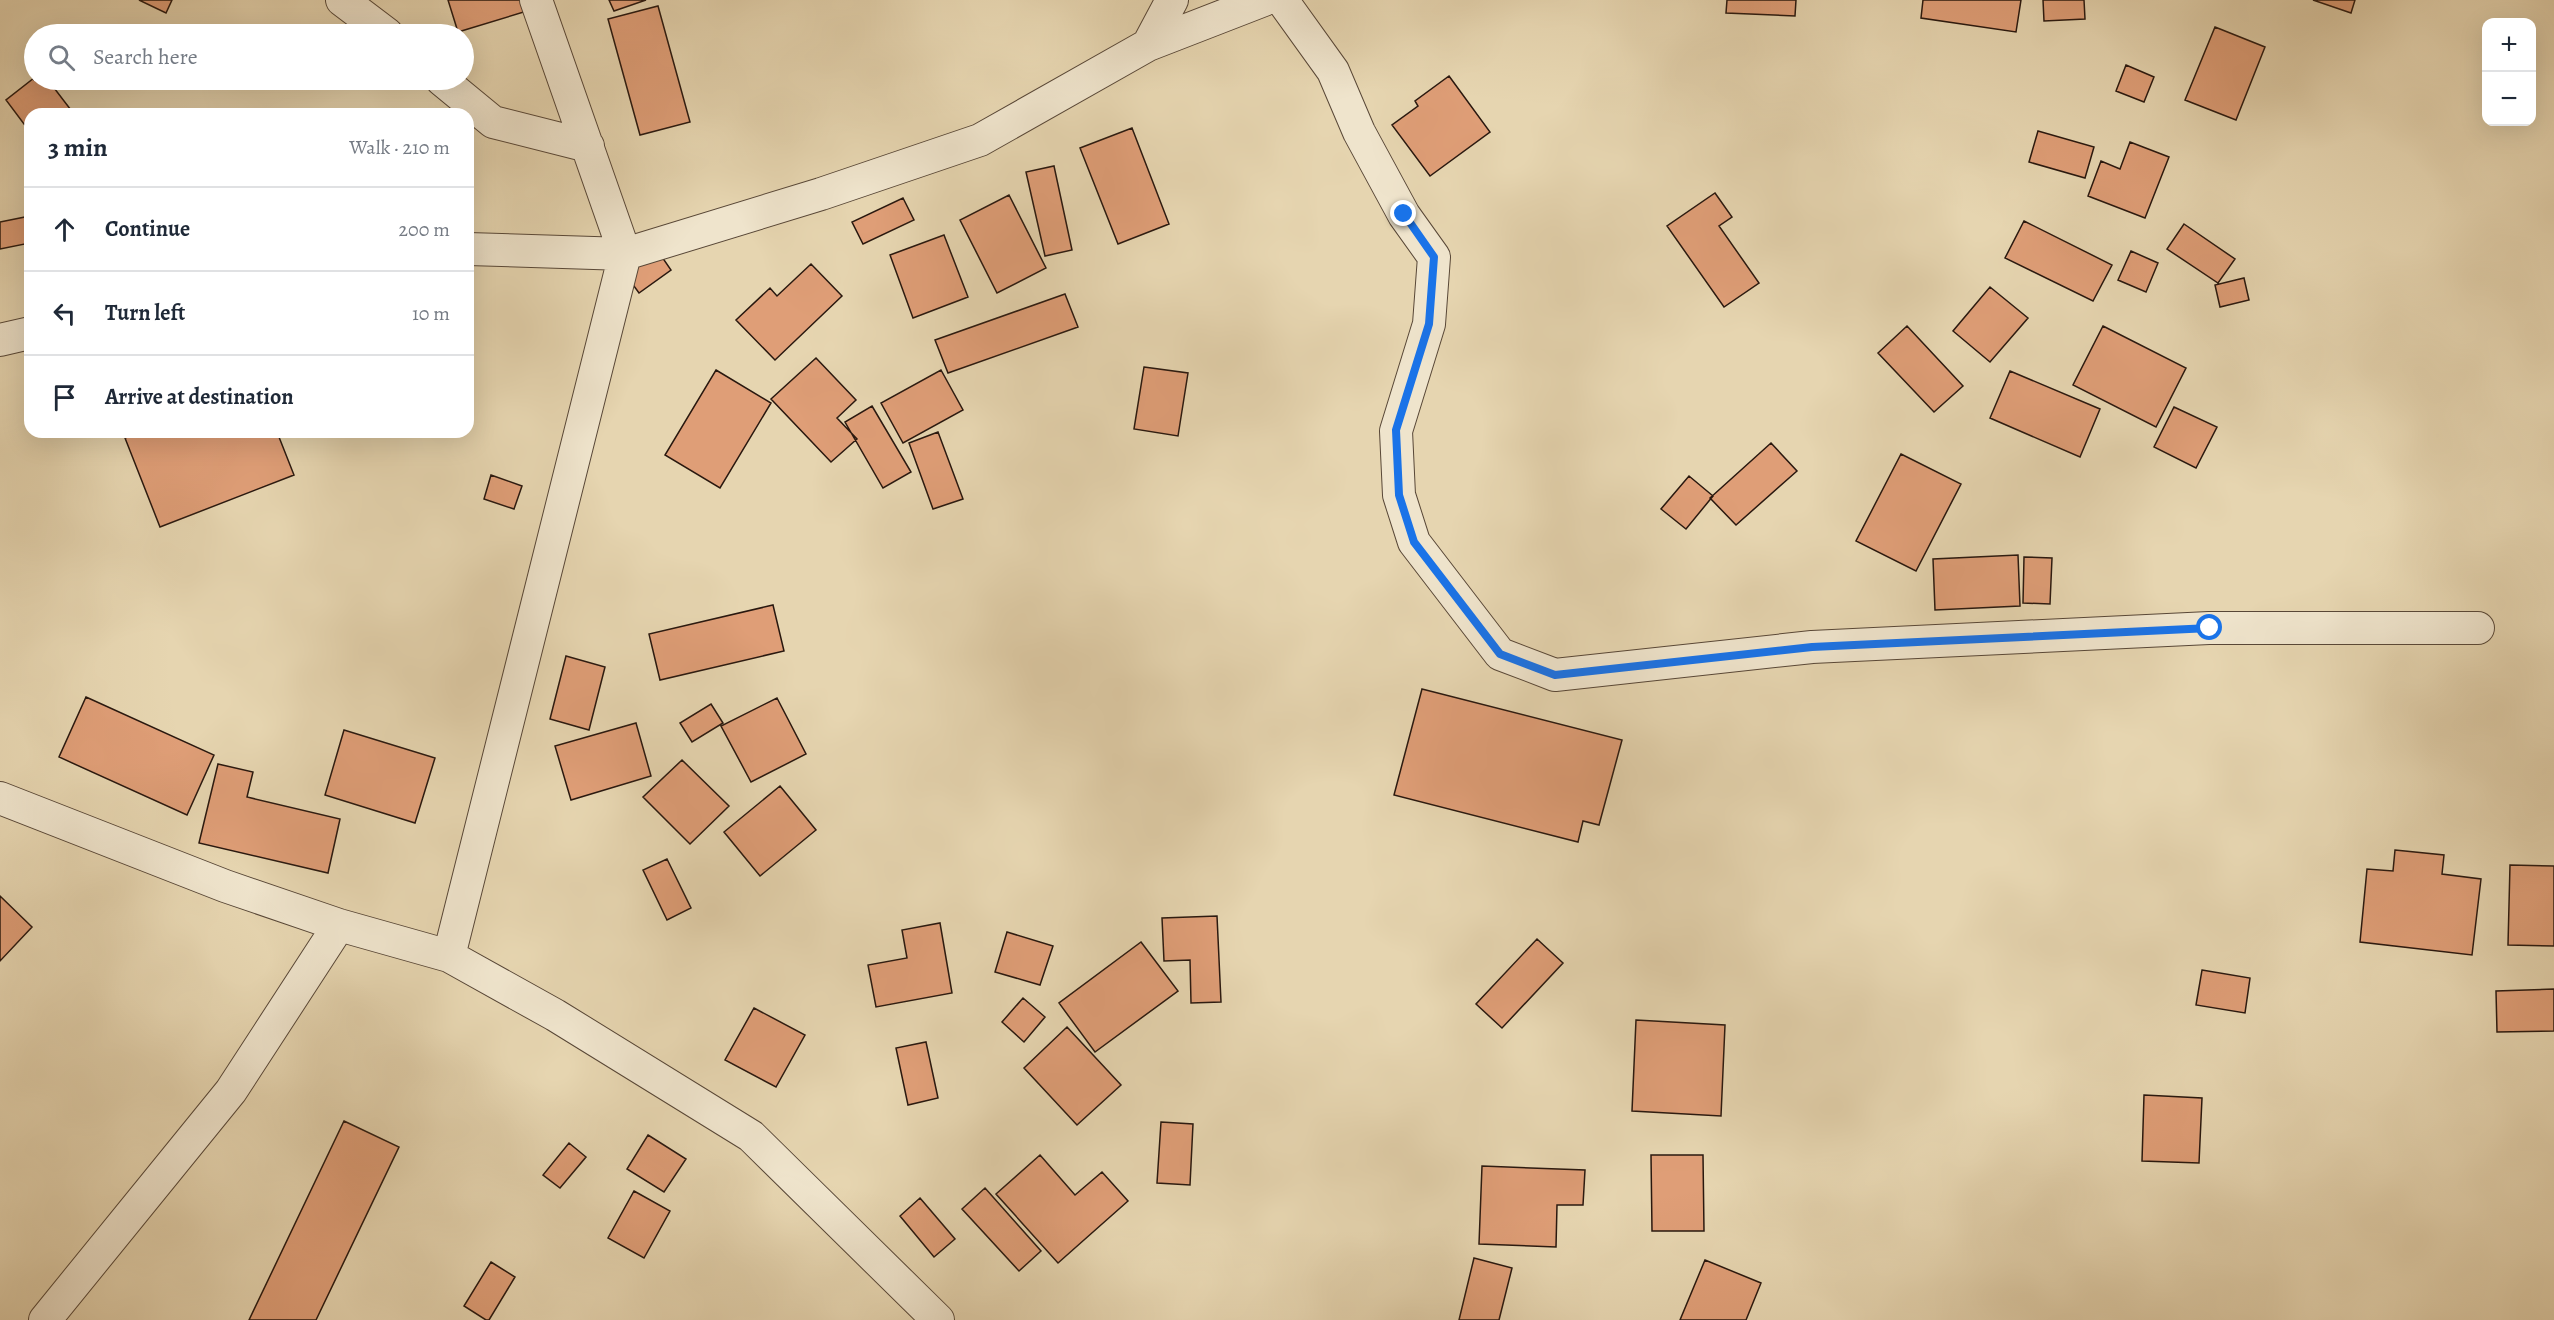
<!DOCTYPE html>
<meta charset="utf-8">
<style>
body{margin:0;font-family:Alegreya,serif;background:#f2f2f3;color:#1f2937}
.controls{position:absolute;right:18px;top:18px;display:grid;overflow:hidden;border-radius:12px;box-shadow:0 6px 24px #0002}
.controls button{width:54px;height:54px;display:grid;place-items:center;padding:0;border:0;border-bottom:2px solid #e0e1e3;background:#fff;color:#1f2937;font:30px sans-serif}
.stop{position:absolute;width:18px;height:18px;margin:-14px;border:4px solid #1a73e8;border-radius:50%;background:#fff}
.stop.end{background:#1a73e8;border-color:#fff;box-shadow:0 2px 6px #0008}
.list{margin:0;padding:0;list-style:none}
h2{display:flex;justify-content:space-between;align-items:center;height:78px;margin:0;padding:0 24px;font-size:26px}
h2 small{font-size:20px;font-weight:400;color:#747a83}
.list li{display:grid;grid-template-columns:39px 1fr auto;gap:18px;align-items:center;box-sizing:border-box;height:84px;padding:0 24px;border-top:2px solid #e0e1e3}
.list b{display:block;font-size:22px;white-space:nowrap}
.list em{font-size:20px;font-style:normal;color:#747a83}
.icon{flex:none;width:33px;height:33px;fill:none;stroke:currentColor;stroke-width:2;stroke-linecap:round;stroke-linejoin:round}
.map{position:relative;flex:none;width:2554px;height:1320px;overflow:hidden}
.search{position:absolute;background:#fff;box-shadow:0 6px 24px #0002;left:24px;top:24px;width:450px;height:66px;display:flex;align-items:center;gap:15px;box-sizing:border-box;padding:0 21px;border-radius:33px;color:#747a83;font-size:22px}
.panel{position:absolute;background:#fff;box-shadow:0 6px 24px #0002;left:24px;top:108px;width:450px;height:330px;border-radius:18px}
.map>svg:first-child{display:block}
</style>
<div class="map">
<svg width="2554" height="1320" viewBox="0 0 2554 1320">
<rect width="100%" height="100%" fill="#e6d5b0"/>
<filter id="stains"><feTurbulence type="fractalNoise" baseFrequency=".00333" numOctaves="4"/><feColorMatrix values="0 0 0 0 .2 0 0 0 0 .09 0 0 0 0 .02 0 0 0 .5 -.17"/></filter>
<radialGradient id="worn" r=".72"><stop offset=".6" stop-color="#630" stop-opacity="0"/><stop offset="1" stop-color="#630" stop-opacity=".3"/></radialGradient>
<path fill="#df9e77" stroke="#29180f" stroke-width="1.5" d="M139 0H172L166 13Z
M448 0H524L527 11 458 32Z
M609 0H646L614 11Z
M1727 0H1796L1795 16 1726 13Z
M1923 0H2021L2016 32 1921 18Z
M2043 0H2084L2085 19 2044 21Z
M2313 0H2355L2351 13Z
M658 6 690 122 640 135 608 19Z
M2215 27 2265 47 2236 120 2185 100Z
M2126 65 2154 77 2144 102 2116 91Z
M1449 76 1490 132 1430 176 1392 125 1418 106 1415 101Z
M34 78V80H48L74 114H30V132L6 100Z
M1132 128 1169 224 1118 244 1080 148Z
M2038 131 2094 147 2085 178 2029 162Z
M2130 142 2169 157 2145 218 2088 196 2101 161 2120 169Z
M1054 166 1072 250 1045 256 1026 172Z
M1715 193 1732 217 1719 226 1759 283 1724 307 1667 226Z
M1009 195 1046 268 997 293 960 220Z
M903 198 914 220 863 244 852 222Z
M30 216V243L0 249V222Z
M2024 221 2112 265 2093 301 2005 258Z
M2184 224 2235 259 2218 283 2167 249Z
M944 235 968 297 913 318 890 255Z
M651 241 671 270 639 293 618 264Z
M2131 251 2158 263 2146 292 2118 280Z
M811 264 842 296 775 360 736 320 770 288 777 296Z
M2244 278 2249 300 2220 307 2215 285Z
M1990 287 2028 318 1990 362 1953 331Z
M1065 294 1078 327 948 373 935 340Z
M1907 326 1963 386 1934 412 1878 353Z
M2103 326 2186 368 2156 427 2073 385Z
M816 358 856 400 837 418 857 439 831 462 771 399Z
M1144 367 1188 373 1178 436 1134 429Z
M716 370 771 403 720 488 665 455Z
M941 370 963 410 903 443 881 403Z
M2010 371 2100 409 2080 457 1990 418Z
M872 406 911 472 883 488 845 422Z
M2174 407 2217 427 2196 468 2154 447Z
M142 432H277L294 475 160 527 125 438Z
M938 432 963 499 933 509 909 443Z
M1771 443 1797 471 1736 525 1710 498Z
M1901 454 1961 484 1916 571 1856 541Z
M491 475 522 486 514 509 484 499Z
M1689 476 1713 496 1686 529 1661 509Z
M2018 555 2020 606 1935 610 1933 559Z
M2024 557 2052 558 2050 604 2023 603Z
M773 605 784 651 660 680 649 634Z
M566 656 605 667 589 730 550 719Z
M1422 689 1622 740 1599 825 1583 821 1578 842 1394 795Z
M86 697 214 755 187 815 59 757Z
M777 698 806 754 751 782 721 726Z
M711 704 723 723 692 742 680 723Z
M636 723 651 776 571 800 555 746Z
M344 730 435 758 415 823 325 795Z
M682 760 729 806 690 844 643 797Z
M218 764 253 772 247 797 340 819 328 873 199 843Z
M780 786 816 830 760 876 724 832Z
M2395 850 2444 855 2442 874 2481 879 2472 955 2360 942 2367 869 2393 871Z
M667 859 691 908 667 920 643 870Z
M2510 865 2554 866V946L2508 945Z
M0 896 32 927 0 961Z
M1217 916 1221 1002 1191 1003 1190 960 1164 961 1162 918Z
M940 923 952 993 876 1007 868 965 907 958 902 930Z
M1007 932 1053 946 1040 985 995 972Z
M1537 939 1563 963 1502 1028 1476 1004Z
M1141 942 1178 991 1095 1052 1059 1003Z
M2202 970 2250 978 2245 1013 2196 1005Z
M2554 989V1031L2497 1032 2496 991Z
M1023 998 1045 1017 1024 1042 1002 1022Z
M754 1008 805 1035 776 1087 725 1060Z
M1636 1020 1725 1025 1721 1116 1632 1111Z
M1067 1027 1121 1085 1077 1125 1024 1068Z
M926 1042 938 1098 908 1105 896 1048Z
M2144 1095 2202 1098 2199 1163 2142 1161Z
M344 1121 399 1147 316 1320H249Z
M1161 1122 1193 1124 1190 1185 1157 1183Z
M648 1135 686 1159 664 1192 627 1169Z
M569 1143 586 1157 560 1188 543 1175Z
M1040 1155 1075 1195 1102 1172 1128 1201 1058 1263 996 1194Z
M1651 1155H1703L1704 1231H1652Z
M1482 1166 1585 1170 1583 1205H1557L1556 1247 1479 1244Z
M985 1188 1041 1251 1019 1271 962 1209Z
M634 1191 670 1211 644 1258 608 1238Z
M920 1198 955 1239 934 1257 900 1216Z
M1474 1258 1512 1268 1499 1320H1459Z
M1705 1260 1761 1283 1746 1320H1680Z
M491 1262 515 1277 489 1320H486L464 1306Z"/>
<g fill="none" stroke-linecap="round" stroke-linejoin="round">
<g stroke="#584737" stroke-width="34">
<path id="street" d="M342 0 387 34
M1282 0 1333 71 1359 132 1404 215 1434 257 1429 324 1396 431 1399 495 1414 542 1500 654 1555 675 1812 647 2209 628H2478
M1148 45 1172 0
M442 80 493 122 588 146
M468 249 625 254 821 194 980 140 1148 45 1264 0
M0 340 30 333
M0 798 225 886 339 925 449 956 555 1015 751 1136 938 1320
M449 956 625 254 536 0
M45 1320 231 1091 339 925"/>
</g>
<use href="#street" stroke="#efe4cc" stroke-width="32"/>
</g>
<g fill="none" stroke-linecap="round" stroke-linejoin="round">
<path stroke="#1a73e8" stroke-width="8" d="M1404 214 1434 257 1429 324 1396 430 1399 495 1414 542 1500 654 1555 675 1812 647 2210 628"/>
</g>
<rect width="100%" height="100%" filter="url(#stains)"/>
<rect width="100%" height="100%" fill="url(#worn)"/>
</svg>
<div class="controls">
<button>+</button>
<button>−</button>
</div>
<div class="stop" style="left:2210px;top:628px"></div>
<div class="stop end" style="left:1404px;top:214px"></div>
<div class="search"><svg class="icon" aria-label="search" viewBox="0 0 24 24"><circle cx="10" cy="10" r="6"/><path d="M15 15l6 6"/></svg>Search here</div>
<section class="panel">
<h2>3 min<small>Walk · 210 m</small></h2>
<ul class="list">
<li><svg class="icon" aria-label="ahead" viewBox="0 0 24 24"><path d="M12 20V5M6 11l6-6 6 6"/></svg><div><b>Continue</b></div><em>200 m</em></li>
<li><svg class="icon" aria-label="left" viewBox="0 0 24 24"><path d="M17 20v-9H6M10 6l-5 5 5 5"/></svg><div><b>Turn left</b></div><em>10 m</em></li>
<li><svg class="icon" aria-label="arrive" viewBox="0 0 24 24"><path d="M6 21V4h12l-3 4 3 4H6"/></svg><div><b>Arrive at destination</b></div></li>
</ul>
</section>
</div>
